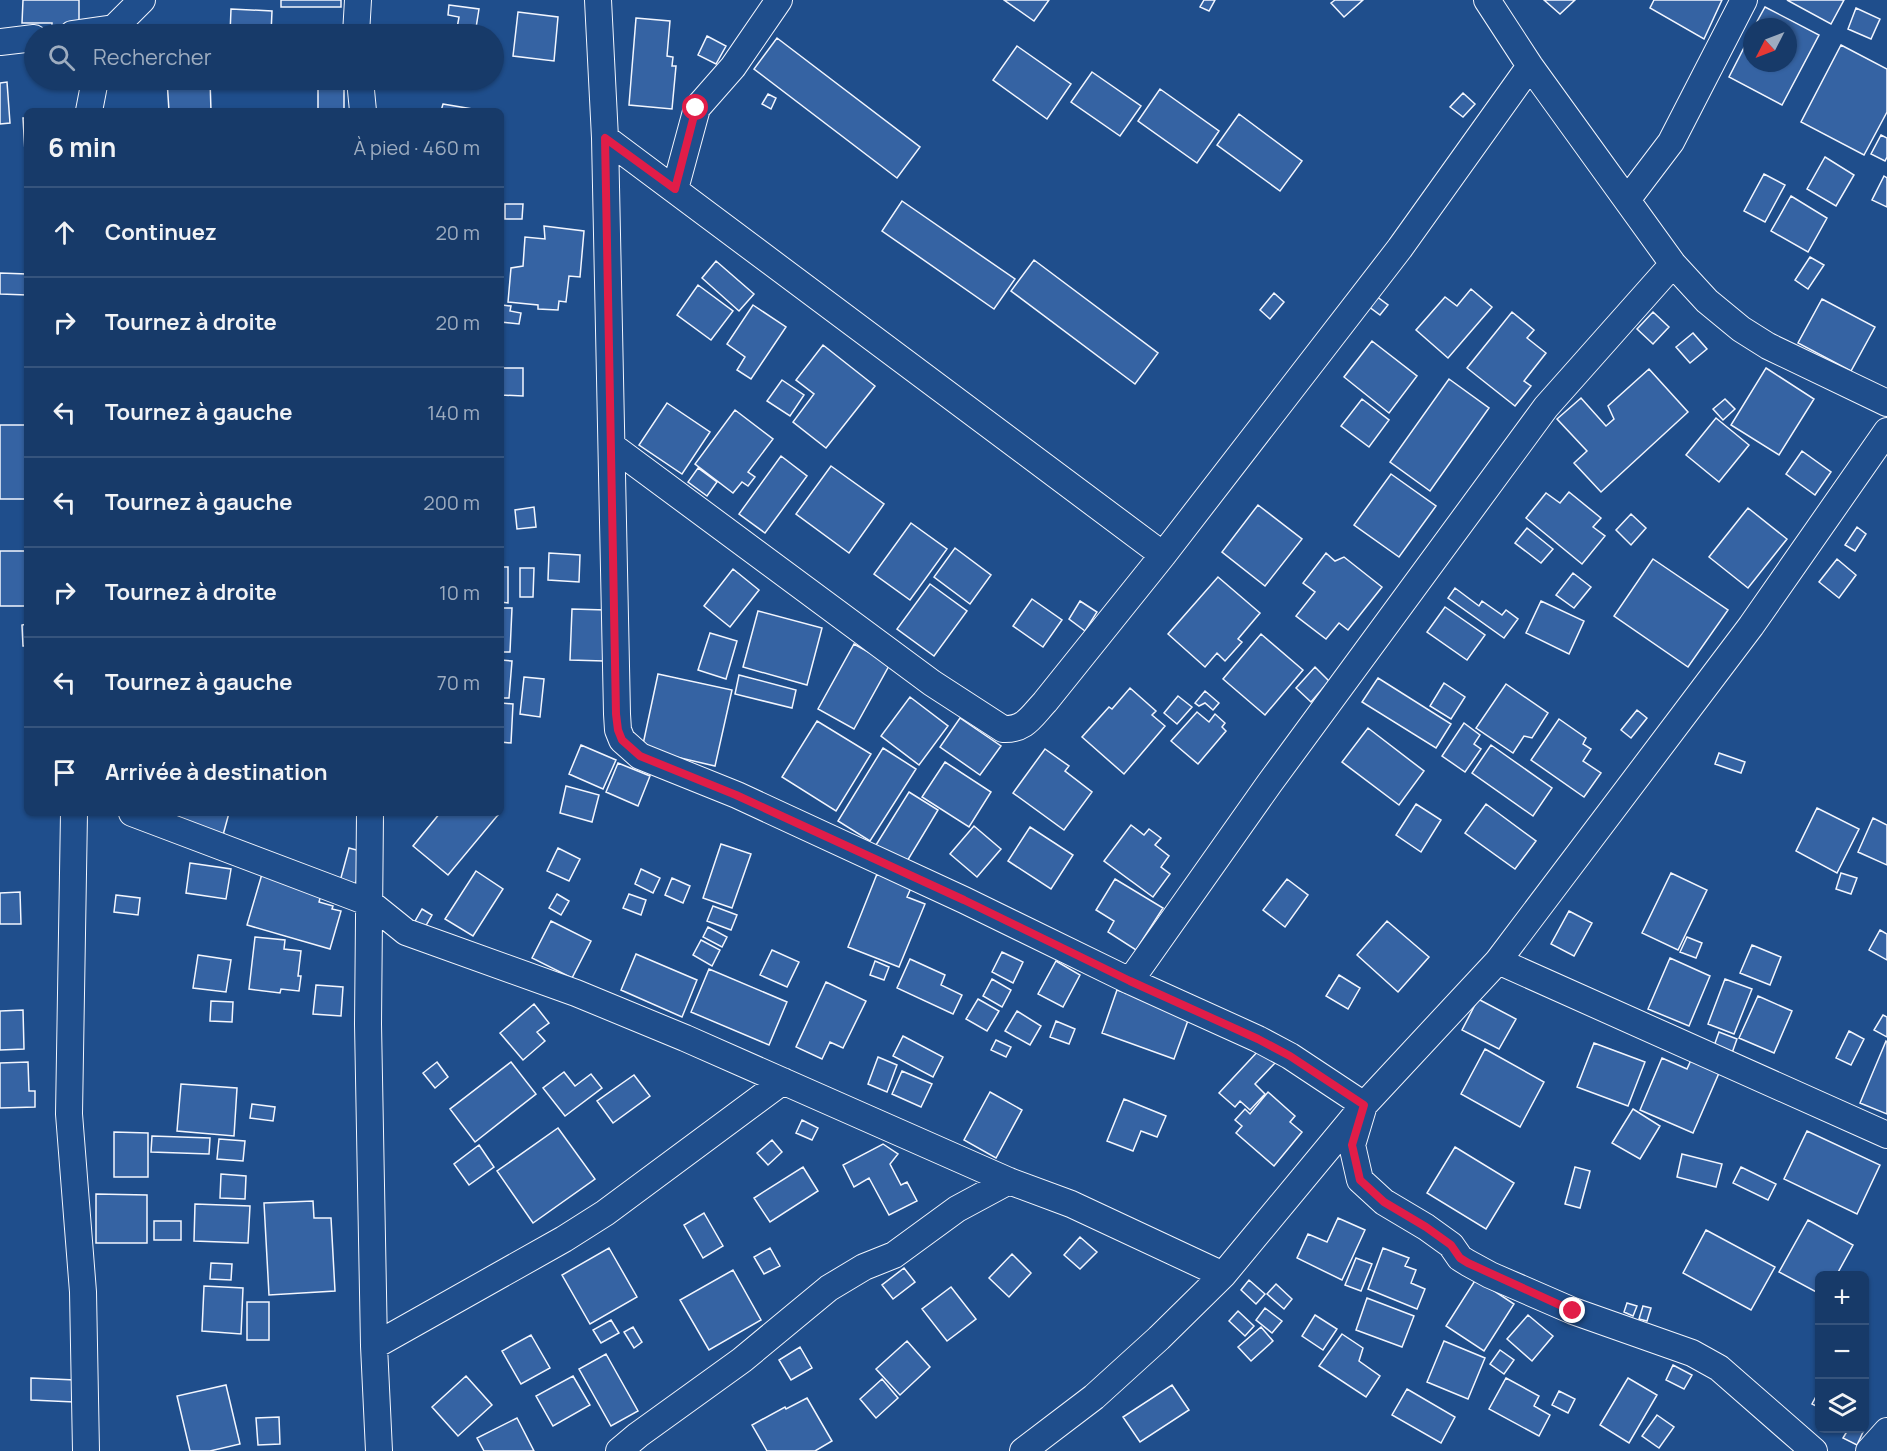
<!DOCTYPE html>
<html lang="fr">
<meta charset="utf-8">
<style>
body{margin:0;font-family:Manrope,sans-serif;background:#244571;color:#f1f3f6}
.controls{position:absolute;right:18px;bottom:18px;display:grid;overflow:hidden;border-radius:9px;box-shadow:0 2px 4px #0004}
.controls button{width:54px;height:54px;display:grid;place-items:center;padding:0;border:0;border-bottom:2px solid #36547d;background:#173a69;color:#f1f3f6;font:30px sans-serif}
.compass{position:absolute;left:1743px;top:18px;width:54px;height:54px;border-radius:50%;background:#173a69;box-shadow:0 2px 4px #0004;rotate:228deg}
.stop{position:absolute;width:18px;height:18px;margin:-14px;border:4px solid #e11d48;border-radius:50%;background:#fff}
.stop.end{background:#e11d48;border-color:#fff;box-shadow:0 2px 6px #0008}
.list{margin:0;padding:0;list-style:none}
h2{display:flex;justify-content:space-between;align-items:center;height:78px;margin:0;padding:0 24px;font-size:26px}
h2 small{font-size:20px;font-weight:400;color:#9eadc0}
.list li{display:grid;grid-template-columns:39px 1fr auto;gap:18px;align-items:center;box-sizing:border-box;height:90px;padding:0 24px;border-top:2px solid #36547d}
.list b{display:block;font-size:22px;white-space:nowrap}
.list em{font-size:20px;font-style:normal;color:#9eadc0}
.icon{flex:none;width:33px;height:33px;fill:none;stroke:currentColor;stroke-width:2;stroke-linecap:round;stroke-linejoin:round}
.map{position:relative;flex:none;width:1887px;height:1451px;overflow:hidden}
.search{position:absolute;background:#173a69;box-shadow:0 2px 4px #0004;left:24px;top:24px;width:480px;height:66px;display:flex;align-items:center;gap:15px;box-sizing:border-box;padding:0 21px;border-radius:33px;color:#9eadc0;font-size:22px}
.panel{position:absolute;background:#173a69;box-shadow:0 2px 4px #0004;left:24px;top:108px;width:480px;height:708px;border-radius:9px}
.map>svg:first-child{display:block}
</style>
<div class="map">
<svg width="1887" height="1451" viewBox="0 0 1887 1451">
<rect width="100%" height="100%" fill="#1f4e8c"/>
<path fill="#3563a3" stroke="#f2f6ff" stroke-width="1.5" d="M23 0H79V23L69 32 52 31V23H22Z
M281 0H341V7H281Z
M1004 0H1049L1034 21Z
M1204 0H1215L1209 11 1200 7Z
M1335 0H1363L1344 17 1331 3Z
M1544 0H1575L1560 14Z
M1654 0H1722L1704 39 1650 8Z
M1787 0H1844L1831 24Z
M449 5 479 9 475 34H456L459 17 448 15Z
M1765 7 1819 35 1782 105 1729 77 1752 32V63H1788V27H1754Z
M1856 8 1880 19 1871 39 1848 29Z
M231 9 272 11 271 34H230Z
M518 12 558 17 554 61 513 56Z
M636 18 670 21 667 56 673 57 672 66H676L672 109 629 105Z
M707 36 726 46 716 64 698 55Z
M777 38 920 147 897 178 754 69Z
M1841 45 1887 69V112L1864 155 1801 122Z
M1017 46 1071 84 1047 119 993 80Z
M1092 72 1141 106 1120 136 1071 102Z
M167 80H210L211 111H169Z
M318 80H344V111H318Z
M7 82 10 123 0 124V83Z
M1160 89 1219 131 1197 163 1138 121Z
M1463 93 1475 104 1463 117 1450 107Z
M768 94 776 98 771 109 762 104Z
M443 104 478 110V111H441Z
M1239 114 1302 161 1280 191 1217 145Z
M23 118H27V152H25Z
M1881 135 1887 138V157L1885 161 1871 154Z
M1825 157 1854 175 1836 206 1807 189Z
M1764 174 1785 185 1765 222 1744 211Z
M1884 176 1887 178V207L1872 200Z
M1791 196 1827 218 1808 252 1771 231Z
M902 201 1015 279 994 309 882 231Z
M505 204H523L522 219H505Z
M544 226 584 231 580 277 569 276 566 302 559 301 558 310 538 309V305L508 302 511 268 523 266 525 237 545 239Z
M1810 257 1824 265 1808 289 1795 280Z
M1034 260 1158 353 1135 384 1011 291Z
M716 261 754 294 739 311 702 278Z
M0 273 27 274V295L0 294Z
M698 285 733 311 711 340 677 315Z
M1471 289 1492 307 1448 358 1416 330 1445 297 1457 306Z
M1274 293 1284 302 1270 319 1260 310Z
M1376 296 1388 305 1380 315 1368 306Z
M1822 299 1875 327 1851 371 1798 343Z
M502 305 511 306 510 311 521 313 519 324 501 322Z
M753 305 786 327 751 379 737 370 745 357 727 344Z
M1512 312 1534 330 1527 338 1546 353 1524 381 1531 386 1515 406 1467 368Z
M1653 312 1669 327 1653 344 1637 329Z
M1693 333 1707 349 1690 363 1676 347Z
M1372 341 1417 376 1389 413 1344 377Z
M823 345 875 386 826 448 793 422 814 394 796 380Z
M501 368H523V396L501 395Z
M1766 368 1814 399 1779 455 1731 425Z
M1649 369 1688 412 1601 492 1574 463 1587 451 1557 419 1581 398 1606 426 1614 419 1608 406Z
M1449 379 1489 408 1430 491 1390 462Z
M782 380 804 395 790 416 767 401Z
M1362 399 1389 420 1369 447 1341 426Z
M1725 399 1735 409 1723 420 1713 409Z
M667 403 710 432 682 474 639 445Z
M735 410 773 439 748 472 755 477 748 486 742 482 733 493 695 464Z
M1716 418 1749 445 1719 482 1686 455Z
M0 425H27V499H0Z
M1802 451 1831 472 1815 495 1786 474Z
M781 456 807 476 765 533 739 514Z
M831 466 884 504 849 553 796 514Z
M698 468 717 482 707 496 688 482Z
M1391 474 1436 506 1399 557 1354 525Z
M1569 492 1601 518 1593 527 1605 536 1582 564 1526 518 1546 493 1560 503Z
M1258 505 1302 539 1265 586 1222 552Z
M534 507 536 527 517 529 515 510Z
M1748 508 1787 539 1748 588 1709 557Z
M1631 514 1646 528 1631 545 1616 530Z
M911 523 947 549 910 600 874 574Z
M1857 527 1866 534 1855 551 1845 545Z
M1527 528 1553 549 1541 563 1515 543Z
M955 548 991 575 970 604 934 577Z
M0 551H27V606H0Z
M549 553 580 555 579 582 548 580Z
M1326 553 1335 561 1344 557 1382 587 1348 630 1339 623 1326 639 1296 616 1315 592 1303 583Z
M1653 559 1728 610 1688 667 1614 616Z
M1837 559 1856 575 1839 598 1819 582Z
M501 567H508V603L501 602Z
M520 568H534L533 597H520Z
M733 569 759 590 730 627 704 606Z
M1573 573 1591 587 1574 608 1556 595Z
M1218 577 1260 613 1238 639 1242 642 1225 661 1217 653 1205 667 1168 634Z
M930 584 967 611 934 656 897 629Z
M1455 588 1479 606 1482 601 1502 615 1506 610 1518 619 1504 638 1448 598Z
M1032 599 1062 620 1043 647 1013 626Z
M1080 601 1097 612 1085 631 1069 619Z
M1541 601 1584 621 1569 654 1526 633Z
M1445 607 1485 635 1467 660 1427 632Z
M501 608H512L510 652H501Z
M572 609 606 610 604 661 570 660Z
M758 611 822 628 807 685 743 667Z
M27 624V646H23L22 625Z
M710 633 737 641 726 679 698 670Z
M1261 634 1303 670 1265 715 1223 679Z
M854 644 890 664 854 729 818 709Z
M501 660 512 661 509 698H501Z
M1315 667 1329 681 1311 702 1296 688Z
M658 674 732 690 715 766 642 749Z
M739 675 796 690 792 708 735 694Z
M524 677 544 679 540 717 520 714Z
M1378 678 1451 724 1436 748 1362 702Z
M1444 683 1465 697 1451 719 1430 706Z
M1506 684 1548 713 1532 738 1524 736 1513 753 1476 728Z
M1130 688 1156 711 1152 715 1165 726 1124 774 1082 737 1109 707 1112 709Z
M1205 691 1219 703 1213 710 1205 703 1199 706 1195 703Z
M1178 696 1192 707 1177 724 1164 713Z
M910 697 948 726 919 765 881 736Z
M501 703 513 704 511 743 501 742Z
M1637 710 1647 718 1631 738 1621 730Z
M1197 712 1209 722 1215 714 1225 723 1222 727 1226 731 1198 764 1171 741Z
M960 718 1001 746 980 775 940 747Z
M1559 719 1586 738 1583 744 1591 749 1583 761 1601 773 1584 797 1531 760Z
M817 721 871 754 836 811 782 777Z
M1464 723 1480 735 1474 744 1481 749 1465 772 1442 756Z
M1368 728 1424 771 1399 805 1342 762Z
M581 745 616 760 603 789 569 774Z
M1491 745 1552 788 1533 816 1472 773Z
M883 748 916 769 870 841 838 821Z
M1045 749 1069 766 1065 771 1092 792 1064 830 1013 793Z
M1719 753 1745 762 1741 773 1715 764Z
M945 762 991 792 969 827 922 797Z
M618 763 650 776 638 806 606 792Z
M566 786 599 795 592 822 560 813Z
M909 792 938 810 906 863 876 845Z
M1416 804 1441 820 1421 852 1396 835Z
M1486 804 1536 841 1515 869 1465 833Z
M1817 808 1859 829 1837 873 1796 851Z
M173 813H229L223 835 170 821Z
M440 813H495L498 815 448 875 413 846Z
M1873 818 1887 825V865L1858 852Z
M1131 825 1144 835 1149 829 1161 838 1155 845 1169 856 1161 867 1170 874 1153 897 1104 861Z
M974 826 1001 849 977 877 950 854Z
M1030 827 1073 855 1051 889 1008 861Z
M721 844 751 854 732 908 703 898Z
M349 848 364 852 354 890 339 885Z
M558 848 580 859 569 881 547 871Z
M190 863 231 869 226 899 186 893Z
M641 869 660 878 653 893 635 884Z
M476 871 503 889 473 936 445 919Z
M1671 873 1707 890 1678 950 1642 933Z
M1841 873 1857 878 1851 894 1836 889Z
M262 874 322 891 319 902 333 906 332 909 341 911 330 949 247 925Z
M877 874 911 888 907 897 925 904 899 967 848 947Z
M672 878 690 886 683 903 665 895Z
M1115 879 1163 908 1136 950 1108 932 1114 921 1096 910Z
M1287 879 1308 895 1285 927 1263 910Z
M20 892 21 924H0V893Z
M557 894 569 901 561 915 549 908Z
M629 894 646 900 641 915 623 908Z
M116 895 140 898 138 915 114 912Z
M713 906 737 915 731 930 707 921Z
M422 909 432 915 424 929 414 923Z
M1569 911 1592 923 1574 956 1551 944Z
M551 921 591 941 572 978 532 958Z
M1387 921 1429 957 1398 992 1357 955Z
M708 927 727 937 722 947 703 937Z
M1880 930 1887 934V960L1869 950Z
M255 937 285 940 284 949 301 951 298 976H301L299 991 281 989 280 993 249 989Z
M1687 937 1702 943 1696 958 1680 952Z
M701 940 720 950 712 966 693 955Z
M1752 945 1781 957 1770 985 1740 973Z
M772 950 799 962 787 987 760 975Z
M1002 952 1023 962 1013 983 992 972Z
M636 954 697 980 682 1017 621 990Z
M198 955 231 960 226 992 193 988Z
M1670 958 1710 976 1689 1026 1648 1009Z
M910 959 945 975 941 985 962 995 953 1014 897 988Z
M875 961 889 967 884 980 870 975Z
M1056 961 1080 975 1063 1007 1038 994Z
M709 969 787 1002 769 1045 691 1012Z
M1339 975 1360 988 1348 1009 1326 996Z
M992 979 1011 990 1002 1007 983 996Z
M1725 979 1752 989 1734 1034 1708 1024Z
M826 982 866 1001 843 1048 830 1042 822 1059 796 1047Z
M316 985 343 987 341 1016 313 1014Z
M1117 990 1190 1015 1174 1059 1102 1033Z
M1758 996 1792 1011 1774 1053 1739 1038Z
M978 999 999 1011 987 1031 966 1019Z
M1478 999 1516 1019 1499 1049 1462 1030Z
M211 1001 233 1002 232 1022 210 1021Z
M534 1004 549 1023 537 1032 545 1041 523 1060 500 1033Z
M23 1010 24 1049 0 1050V1011Z
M1017 1011 1041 1026 1030 1045 1005 1031Z
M1883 1015 1887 1017V1037L1874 1030Z
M1056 1021 1075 1029 1069 1044 1050 1037Z
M1849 1031 1864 1039 1851 1065 1836 1058Z
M1719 1032 1737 1039 1732 1053 1714 1046Z
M903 1036 943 1057 933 1077 893 1056Z
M996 1040 1011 1047 1006 1057 991 1050Z
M1886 1041 1887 1042V1114L1860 1103Z
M1594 1043 1645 1062 1628 1106 1577 1087Z
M1260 1049 1275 1063 1255 1084 1265 1094 1250 1110 1240 1101 1235 1107 1219 1093Z
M1485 1049 1544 1082 1520 1127 1461 1094Z
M878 1057 897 1065 887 1092 868 1084Z
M1662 1058 1687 1069 1691 1060 1719 1073 1693 1133 1640 1110Z
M28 1062 29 1091H35V1107L0 1108V1063Z
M437 1062 448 1077 435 1088 423 1073Z
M511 1062 536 1094 475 1142 450 1109Z
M902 1071 932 1084 921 1107 892 1094Z
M564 1072 575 1086 591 1074 602 1088 565 1116 543 1088Z
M634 1075 650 1096 613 1123 597 1101Z
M181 1084 237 1088 234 1136 177 1131Z
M990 1092 1022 1110 996 1158 964 1140Z
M1268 1092 1295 1116 1290 1122 1302 1132 1274 1166 1236 1133 1242 1126 1235 1120 1245 1109 1250 1114Z
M1124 1099 1166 1116 1157 1137 1141 1131 1133 1151 1107 1141Z
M252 1104 275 1107 273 1121 250 1118Z
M1633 1109 1660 1126 1640 1159 1612 1143Z
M802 1120 818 1128 812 1140 796 1133Z
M558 1128 595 1179 533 1223 497 1171Z
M1807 1131 1880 1165 1857 1214 1784 1179Z
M114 1132 148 1133V1177H114Z
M152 1136 210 1138 209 1154 151 1152Z
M219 1139 245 1141 243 1161 217 1159Z
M772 1140 782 1152 768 1165 757 1153Z
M883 1144 898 1154 890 1164 901 1185 907 1182 917 1201 889 1215 869 1178 854 1187 843 1165Z
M479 1145 494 1167 469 1185 454 1164Z
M1455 1147 1514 1183 1486 1229 1427 1193Z
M1682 1154 1722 1164 1716 1187 1677 1177Z
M803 1167 818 1191 770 1222 754 1198Z
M1575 1167 1590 1171 1580 1208 1565 1204Z
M1741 1167 1776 1184 1768 1200 1733 1183Z
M221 1174 246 1176 245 1199 220 1198Z
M96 1194 147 1195V1243H96Z
M313 1201 314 1218H331L335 1291 269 1295 264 1203Z
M195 1204 250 1206 248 1243 194 1241Z
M704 1213 723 1246 703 1258 684 1225Z
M1338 1218 1365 1230 1342 1280 1297 1258 1308 1234 1327 1242Z
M1808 1220 1853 1245 1836 1276H1820V1294L1779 1272Z
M154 1221H181V1240H154Z
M1706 1230 1775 1267 1751 1310 1683 1273Z
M1080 1237 1097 1252 1080 1269 1064 1255Z
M609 1248 637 1297 590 1324 562 1275Z
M770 1248 780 1266 764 1274 754 1257Z
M1383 1248 1409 1258 1405 1266 1416 1270 1411 1283 1425 1289 1417 1309 1368 1289Z
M1012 1254 1031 1273 1009 1297 989 1278Z
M1356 1258 1372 1264 1361 1291 1345 1285Z
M211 1263 232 1264 231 1280 210 1279Z
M904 1268 915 1282 893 1299 882 1285Z
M733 1270 761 1320 709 1350 680 1300Z
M1476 1279 1514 1304 1484 1351 1446 1326Z
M1249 1280 1265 1294 1256 1304 1241 1290Z
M1276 1284 1292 1299 1284 1309 1267 1294Z
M204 1286 243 1288 241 1334 202 1331Z
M951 1287 976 1319 947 1341 922 1309Z
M1367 1298 1414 1316 1402 1347 1356 1330Z
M247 1302H269V1340H247Z
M1627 1303 1637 1306 1633 1316 1624 1312Z
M1643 1306 1651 1308 1647 1321 1639 1319Z
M1265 1308 1282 1321 1272 1333 1256 1320Z
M1238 1311 1254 1326 1245 1336 1229 1321Z
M1315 1315 1337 1329 1323 1350 1302 1336Z
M1528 1315 1553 1336 1532 1361 1507 1339Z
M611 1320 619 1333 601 1343 593 1330Z
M633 1327 642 1342 634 1348 624 1332Z
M1261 1327 1273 1341 1251 1361 1238 1347Z
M1342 1334 1363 1348 1359 1361 1380 1376 1366 1397 1319 1366Z
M531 1335 550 1368 521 1384 502 1351Z
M907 1341 930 1367 900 1395 876 1369Z
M1444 1341 1485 1358 1468 1399 1427 1382Z
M800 1347 812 1368 791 1380 779 1360Z
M1500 1350 1514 1360 1504 1374 1490 1364Z
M606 1354 638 1411 611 1426 579 1369Z
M1673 1365 1692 1375 1684 1389 1666 1380Z
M466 1376 492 1405 458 1436 432 1407Z
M573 1376 590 1405 553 1426 536 1396Z
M31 1378 75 1380 74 1402 31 1400Z
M1506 1378 1539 1396 1534 1406 1550 1415 1539 1436 1489 1409Z
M1628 1378 1657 1395 1629 1443 1600 1425Z
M882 1379 898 1398 876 1418 860 1399Z
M226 1385 240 1444 210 1451H190L177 1396Z
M1172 1385 1189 1410 1140 1442 1123 1417Z
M1407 1389 1455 1417 1441 1443 1392 1415Z
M1820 1389V1408L1812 1404Z
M1559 1391 1575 1399 1568 1413 1552 1405Z
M807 1398 832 1441 815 1451H767L752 1425 785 1407 786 1409Z
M1657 1415 1674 1427 1659 1448 1642 1436Z
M279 1417 280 1444 258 1445 256 1418Z
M517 1418 534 1451H484L477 1438Z
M1849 1428H1857L1863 1432 1857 1445 1843 1438Z"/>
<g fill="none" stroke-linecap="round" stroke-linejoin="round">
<g stroke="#f2f6ff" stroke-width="28">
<path id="street" d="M598 0 605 138 617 714 618 730 622 740 640 756 737 795 964 900 1130 981 1258 1039 1290 1056 1364 1105 1352 1145 1360 1180 1384 1202 1426 1227 1451 1245 1460 1258 1468 1263 1490 1275 1573 1311 1692 1353 1719 1368 1814 1451
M1487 0 1530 66 1673 264 1707 301 1741 329 1768 346 1887 403
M72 34 114 28 142 0
M356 34 358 0
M0 42 34 38
M360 80 363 111
M89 111 95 80
M605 138 1163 555
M675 189 697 108 733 67 779 0
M1627 200 1671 142 1744 0
M612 446 932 683 1003 729C1025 730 1031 717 1045 702L1163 555 1400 248 1530 66
M74 813 69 1114 83 1292 86 1451
M132 813 370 903 406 932 576 993 685 1038 1009 1181 1071 1204 1223 1275
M370 813 368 1024 374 1346 379 1451
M1498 961 1887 1135
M1130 981 1269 784 1546 407 1673 264
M374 1346 564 1239 605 1213 783 1081
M619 1451 638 1435 742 1360 829 1288 864 1267 894 1255 957 1209 1009 1181
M1023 1451 1094 1397 1159 1338 1223 1275 1364 1105 1498 961 1751 626 1887 431
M1869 1451 1887 1431"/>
</g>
<use href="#street" stroke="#1f4e8c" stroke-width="26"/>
</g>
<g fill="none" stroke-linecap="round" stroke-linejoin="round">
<path stroke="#e11d48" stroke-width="8" d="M696 108 675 189 605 138 616 714 618 730 622 740 640 756 736 795 964 900 1130 981 1258 1039 1290 1056 1364 1105 1352 1145 1360 1180 1384 1202 1426 1227 1451 1245 1460 1258 1468 1263 1573 1311"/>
</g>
</svg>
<div class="controls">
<button>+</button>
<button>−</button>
<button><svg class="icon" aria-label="layers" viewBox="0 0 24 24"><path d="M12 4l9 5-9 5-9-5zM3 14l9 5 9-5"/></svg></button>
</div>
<svg class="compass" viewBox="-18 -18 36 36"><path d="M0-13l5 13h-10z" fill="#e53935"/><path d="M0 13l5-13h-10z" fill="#9eadc0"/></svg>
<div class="stop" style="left:696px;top:108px"></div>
<div class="stop end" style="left:1573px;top:1311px"></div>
<div class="search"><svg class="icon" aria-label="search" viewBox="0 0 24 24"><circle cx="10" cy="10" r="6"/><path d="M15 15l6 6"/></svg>Rechercher</div>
<section class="panel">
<h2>6 min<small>À pied · 460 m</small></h2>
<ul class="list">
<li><svg class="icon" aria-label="ahead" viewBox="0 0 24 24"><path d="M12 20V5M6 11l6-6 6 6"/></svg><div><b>Continuez</b></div><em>20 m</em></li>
<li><svg class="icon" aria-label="right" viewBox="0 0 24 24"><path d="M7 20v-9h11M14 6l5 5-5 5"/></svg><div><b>Tournez à droite</b></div><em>20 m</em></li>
<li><svg class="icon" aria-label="left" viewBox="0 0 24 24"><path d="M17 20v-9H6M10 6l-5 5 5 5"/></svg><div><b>Tournez à gauche</b></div><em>140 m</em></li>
<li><svg class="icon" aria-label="left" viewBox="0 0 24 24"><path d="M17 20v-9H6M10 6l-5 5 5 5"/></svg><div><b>Tournez à gauche</b></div><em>200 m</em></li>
<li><svg class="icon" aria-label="right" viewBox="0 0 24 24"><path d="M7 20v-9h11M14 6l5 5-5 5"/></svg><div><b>Tournez à droite</b></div><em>10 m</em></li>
<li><svg class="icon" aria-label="left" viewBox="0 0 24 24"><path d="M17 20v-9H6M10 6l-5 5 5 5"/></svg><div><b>Tournez à gauche</b></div><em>70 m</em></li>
<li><svg class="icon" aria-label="arrive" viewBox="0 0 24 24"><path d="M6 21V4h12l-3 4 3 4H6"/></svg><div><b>Arrivée à destination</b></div></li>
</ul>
</section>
</div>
